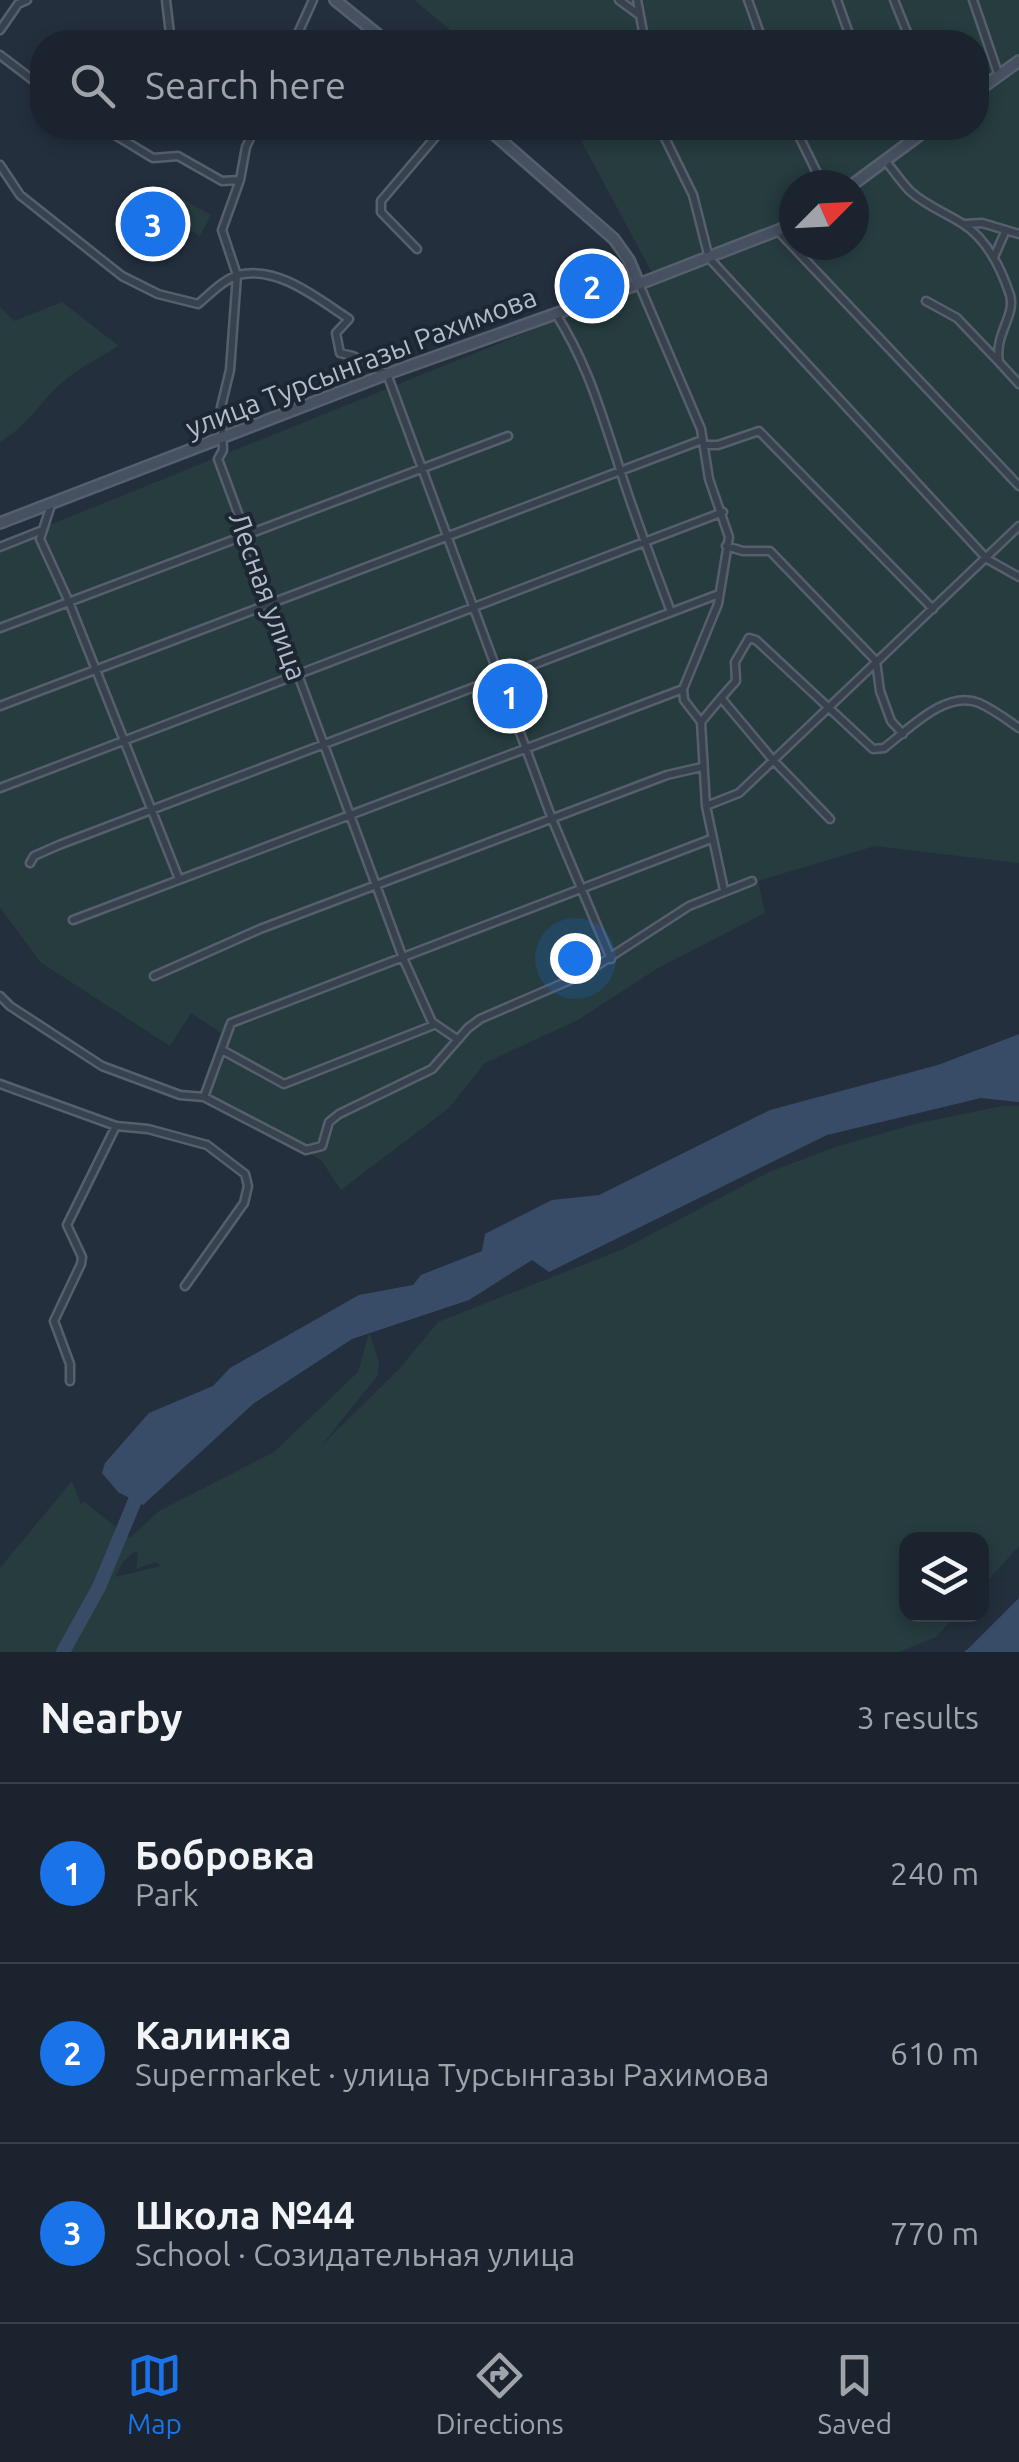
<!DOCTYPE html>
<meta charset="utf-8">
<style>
body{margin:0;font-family:Ubuntu,sans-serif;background:#242b36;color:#f1f3f6}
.controls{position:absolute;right:30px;bottom:30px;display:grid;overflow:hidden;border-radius:20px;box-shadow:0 5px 15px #0003}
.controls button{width:90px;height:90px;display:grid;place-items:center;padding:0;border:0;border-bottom:2px solid #39404a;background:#1b232e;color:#f1f3f6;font:50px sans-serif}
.compass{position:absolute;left:779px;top:170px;width:90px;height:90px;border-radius:50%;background:#1b232e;box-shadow:0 5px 15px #0003;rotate:66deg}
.you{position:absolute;left:575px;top:958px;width:35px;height:35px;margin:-25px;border:8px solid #fff;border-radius:50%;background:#1a73e8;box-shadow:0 0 0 15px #1a73e833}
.badge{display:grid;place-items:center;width:65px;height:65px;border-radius:50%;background:#1a73e8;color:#fff;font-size:32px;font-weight:700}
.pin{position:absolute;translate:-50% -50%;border:5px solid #fff;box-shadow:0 2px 10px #0006}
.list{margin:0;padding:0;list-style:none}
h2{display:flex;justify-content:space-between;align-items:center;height:130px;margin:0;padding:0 40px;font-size:42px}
h2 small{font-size:32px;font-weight:400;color:#a0a4aa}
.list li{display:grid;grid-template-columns:65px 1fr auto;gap:30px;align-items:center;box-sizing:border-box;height:180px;padding:0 40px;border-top:2px solid #39404a}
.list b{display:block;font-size:38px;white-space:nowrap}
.list p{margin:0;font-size:32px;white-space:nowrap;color:#a0a4aa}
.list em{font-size:32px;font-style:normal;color:#a0a4aa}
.icon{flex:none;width:55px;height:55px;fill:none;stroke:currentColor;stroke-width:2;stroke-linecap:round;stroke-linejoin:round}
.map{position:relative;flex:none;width:1019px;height:1652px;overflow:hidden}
.search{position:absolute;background:#1b232e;box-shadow:0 5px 15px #0003;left:30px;right:30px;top:30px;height:110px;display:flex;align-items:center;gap:25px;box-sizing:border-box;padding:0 35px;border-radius:40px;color:#a0a4aa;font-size:38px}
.sheet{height:670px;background:#1b232e}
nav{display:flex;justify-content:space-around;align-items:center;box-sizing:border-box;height:140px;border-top:2px solid #39404a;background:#1b232e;font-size:28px;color:#a0a4aa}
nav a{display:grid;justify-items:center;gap:5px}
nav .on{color:#1a73e8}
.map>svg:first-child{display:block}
</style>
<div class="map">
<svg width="1019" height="1652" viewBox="0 0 1019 1652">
<rect width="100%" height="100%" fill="#242f3e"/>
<path fill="#263c3f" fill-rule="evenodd" d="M414 0H1019V863L875 846 758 881 765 913 658 968 578 1020 485 1063 449 1108 341 1190 321 1160 203 1096 227 1037 191 1013 170 1046 40 962 0 907V545L656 280 579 137 567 128H976V42H465ZM794 185H854V245H794Z
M172 193 211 215 200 236 159 214Z
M62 302 119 346C95 360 71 372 52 392 33 412 24 428 0 442V307L14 321Z
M1002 1106H1019V1546L982 1587V1540H906V1614L956 1615 936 1637 899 1652H0V1568L72 1481 81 1504 84 1502 130 1538 159 1511 274 1452 358 1372 369 1333 379 1361 378 1375 321 1446 400 1368 438 1322 623 1249 769 1172 835 1147 915 1124ZM134 1552 138 1553 136 1569 156 1562 161 1566 115 1577 123 1562Z"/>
<path fill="#394c67" d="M1019 1034V1102L981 1098 827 1135 549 1272 532 1260 469 1300 352 1339 253 1404 143 1505 118 1492 102 1473 105 1463 149 1413 213 1386 230 1368 359 1295 413 1285 421 1275 482 1251 485 1234 552 1200 599 1195 770 1110 938 1065Z
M1019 1598V1652H964L969 1648Z"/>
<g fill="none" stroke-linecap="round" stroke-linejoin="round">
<path stroke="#394c67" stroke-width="14" d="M63 1652 99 1587 141 1486"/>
<g stroke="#565f6c" stroke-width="11">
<path id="street" d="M166 0 171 42
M619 0 638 14
M637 0 645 42
M748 0 763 42
M837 0 852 42
M894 0 911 42
M973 0 999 76
M0 30 18 4 27 0
M294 42 313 0
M0 55 42 87
M101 128 120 138 121 128
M255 128 246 147 240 180 222 230 237 275 230 370 221 407 223 450 218 459 403 958 432 1022 457 1039
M660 128 693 195 709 258 987 559 1019 577
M795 128 823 185
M900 128 914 138
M120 138 153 158 178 156 222 181 240 180
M885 160C893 170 901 182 910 191 926 206 945 212 963 224 987 239 1001 268 1010 295 1016 316 994 334 999 362L1019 384
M0 165 20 195 122 276 158 294 198 304C209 295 224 279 238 275 278 265 318 299 349 319L336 333 340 353 353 356 387 374 552 819 611 959
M965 224 982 223 1019 234
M779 232 1019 486
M417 249 381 212V201L443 128
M994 257 1005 232
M639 284 701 429 709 479 729 537 718 604 683 689 684 700 701 722 706 806 724 890
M926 301 957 318 998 361
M556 314C587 364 598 403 616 457 632 510 652 561 671 612
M705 445H718L759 431 933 609
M51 505 40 539 69 602 179 879
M726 546 743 551H770L876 661 880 691 891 721 903 734
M0 547 40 531
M0 628 508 436
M721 698 736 681 735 662 749 638 756 640 873 749 884 748C908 730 946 689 979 703 993 709 1006 719 1019 728
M0 706 702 440
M701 722 721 698 773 760 830 819
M0 788 723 512
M706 806 739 793 1019 526
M30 863 34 856 59 845 719 594
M73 920 683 689
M154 976 260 929 667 775 702 767
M0 996 10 1006 102 1066 180 1095 204 1097 306 1150 322 1146 329 1122 339 1114 432 1069 468 1028 480 1019 584 974 689 906 752 881
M222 1050 284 1084 434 1025
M0 1084 116 1126 148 1129 207 1145 245 1174 248 1186 244 1203 185 1286
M204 1097 231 1023 711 839
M70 1381V1364L54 1321 81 1264 82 1257 67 1225 116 1126"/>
</g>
<g stroke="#565f6c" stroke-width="14">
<path id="secondary" d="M335 0 387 42
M976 92 1019 61
M487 128 614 239 629 260 639 284
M852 185 929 128
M0 523 387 374 639 284 794 224"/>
</g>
<use href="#street" stroke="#38414e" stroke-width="6"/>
<use href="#secondary" stroke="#465061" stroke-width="9"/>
</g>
<g text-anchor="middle" stroke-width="8" stroke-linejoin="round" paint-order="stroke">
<g font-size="28" fill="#b4bcc9" stroke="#1d2633">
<text transform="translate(361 362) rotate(-21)" y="10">улица Турсынгазы Рахимова</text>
<text transform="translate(268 596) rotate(70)" y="10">Лесная улица</text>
</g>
</g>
</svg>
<div class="controls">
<button><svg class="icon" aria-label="layers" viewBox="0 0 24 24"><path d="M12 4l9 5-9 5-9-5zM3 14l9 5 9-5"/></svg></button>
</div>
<svg class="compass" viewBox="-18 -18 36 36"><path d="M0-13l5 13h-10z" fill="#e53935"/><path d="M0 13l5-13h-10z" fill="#a0a4aa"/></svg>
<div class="you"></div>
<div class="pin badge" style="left:510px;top:696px">1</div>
<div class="pin badge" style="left:592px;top:286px">2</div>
<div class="pin badge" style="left:153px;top:224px">3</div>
<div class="search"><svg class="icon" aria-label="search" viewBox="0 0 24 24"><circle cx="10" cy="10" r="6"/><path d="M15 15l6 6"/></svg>Search here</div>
</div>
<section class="sheet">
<h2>Nearby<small>3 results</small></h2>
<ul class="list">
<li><span class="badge">1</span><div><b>Бобровка</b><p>Park</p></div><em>240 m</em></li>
<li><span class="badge">2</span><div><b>Калинка</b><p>Supermarket · улица Турсынгазы Рахимова</p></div><em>610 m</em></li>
<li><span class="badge">3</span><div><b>Школа №44</b><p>School · Созидательная улица</p></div><em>770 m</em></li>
</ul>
</section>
<nav>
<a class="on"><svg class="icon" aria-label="map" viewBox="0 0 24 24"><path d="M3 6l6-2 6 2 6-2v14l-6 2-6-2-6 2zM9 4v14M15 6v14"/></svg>Map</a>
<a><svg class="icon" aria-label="directions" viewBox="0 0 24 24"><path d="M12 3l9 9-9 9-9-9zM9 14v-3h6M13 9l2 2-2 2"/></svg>Directions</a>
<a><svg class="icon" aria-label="saved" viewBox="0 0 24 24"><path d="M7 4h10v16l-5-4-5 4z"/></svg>Saved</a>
</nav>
